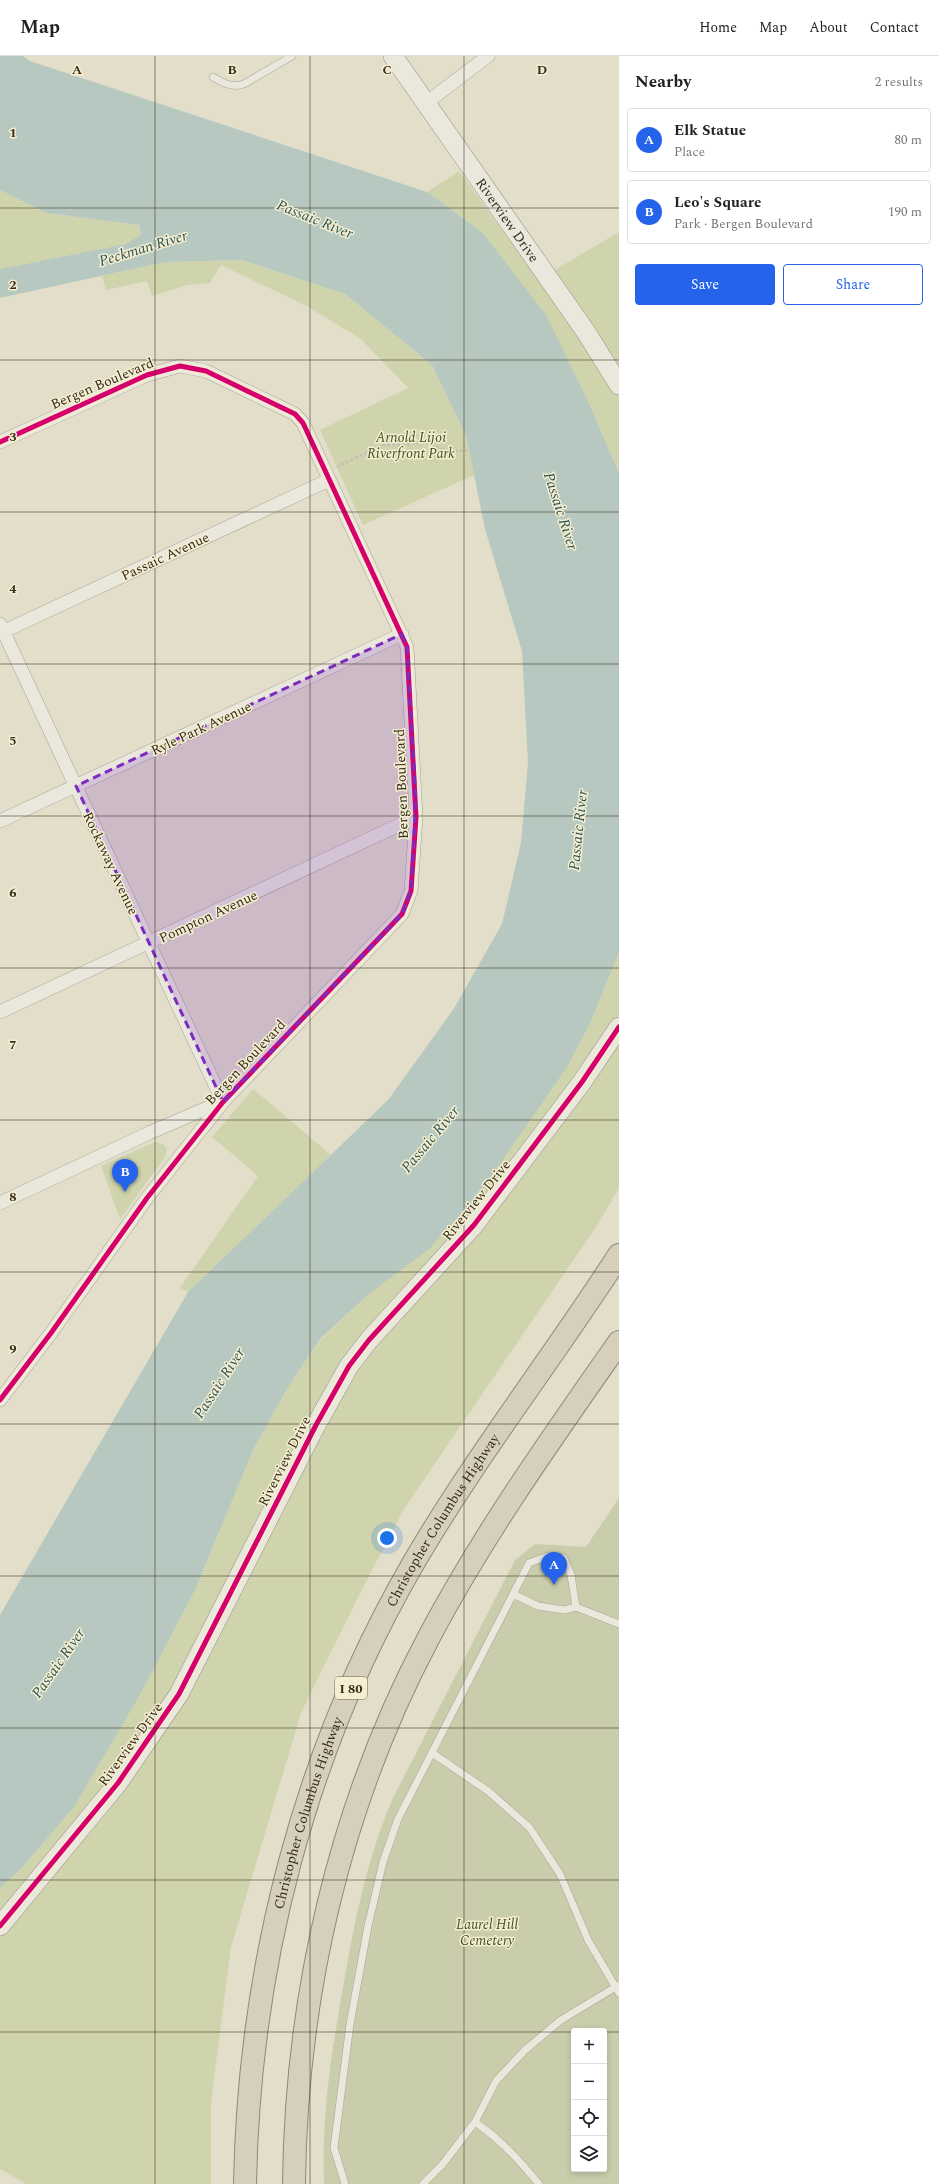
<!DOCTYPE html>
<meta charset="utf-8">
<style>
body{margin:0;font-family:Spectral,serif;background:#f6f6f6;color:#222}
.controls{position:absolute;right:12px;bottom:12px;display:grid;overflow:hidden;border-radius:4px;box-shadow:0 2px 6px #0003}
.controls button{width:36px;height:36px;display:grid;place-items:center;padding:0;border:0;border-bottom:1px solid #e0e0e0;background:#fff;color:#222;font:20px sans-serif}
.you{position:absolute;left:387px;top:1482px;width:14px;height:14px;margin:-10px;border:3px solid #fff;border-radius:50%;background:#1a73e8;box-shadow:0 0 0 6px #1a73e833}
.badge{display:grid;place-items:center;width:26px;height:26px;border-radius:50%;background:#2563eb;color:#fff;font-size:13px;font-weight:700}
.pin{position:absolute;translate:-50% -33px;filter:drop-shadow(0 1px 2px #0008)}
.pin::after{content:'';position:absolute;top:21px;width:14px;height:12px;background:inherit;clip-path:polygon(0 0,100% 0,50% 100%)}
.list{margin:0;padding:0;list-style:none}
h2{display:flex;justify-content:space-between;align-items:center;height:52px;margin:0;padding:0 16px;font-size:17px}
h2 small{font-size:13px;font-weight:400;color:#767676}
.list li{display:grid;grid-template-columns:26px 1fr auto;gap:12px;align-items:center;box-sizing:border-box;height:64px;margin:0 8px 8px;padding:0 8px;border:1px solid #e0e0e0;border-radius:4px}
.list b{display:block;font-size:15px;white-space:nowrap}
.list p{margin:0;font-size:13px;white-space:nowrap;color:#767676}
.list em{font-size:13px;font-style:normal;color:#767676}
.actions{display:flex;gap:8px;padding:12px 16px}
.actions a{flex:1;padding:9px 0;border:1px solid #2563eb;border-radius:4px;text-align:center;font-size:14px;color:#2563eb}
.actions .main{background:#2563eb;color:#fff}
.icon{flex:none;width:22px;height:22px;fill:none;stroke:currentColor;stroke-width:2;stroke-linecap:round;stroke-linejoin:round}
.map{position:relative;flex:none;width:619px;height:2128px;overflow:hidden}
header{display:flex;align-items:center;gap:24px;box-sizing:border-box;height:56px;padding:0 20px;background:#fff;border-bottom:1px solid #e0e0e0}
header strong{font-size:19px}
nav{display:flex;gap:22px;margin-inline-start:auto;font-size:14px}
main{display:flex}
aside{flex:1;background:#fff}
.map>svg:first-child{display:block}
</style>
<header>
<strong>Map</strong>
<nav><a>Home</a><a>Map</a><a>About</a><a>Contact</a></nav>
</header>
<main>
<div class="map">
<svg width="619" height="2128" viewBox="0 0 619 2128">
<rect width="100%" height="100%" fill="#e2deca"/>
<path fill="#cfd4ad" d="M459 115 538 224 619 176V417L587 343 482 176 427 136Z
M0 134 47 157 139 169 141 179 127 188 0 213Z
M242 204 345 238 432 309 466 379 474 419 363 469 320 374 408 332 361 283 305 249 221 209 210 227 188 229 152 240 147 225 106 234 102 220 165 206Z
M619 896V1132L598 1168 404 1453 360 1537 301 1657 231 1891 211 2046V2128H26L0 2113V1832L20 1814 74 1751 140 1639 195 1534 253 1394 287 1333 320 1284 370 1237 592 963Z
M253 1033 331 1099 188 1236 180 1232 258 1120 212 1081Z
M155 1086 163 1088 167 1093 165 1101 120 1163 101 1110Z"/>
<path fill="#cacdac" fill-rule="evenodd" d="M619 1442V2128H324C321 2060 332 1993 344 1926 355 1863 367 1802 393 1742L515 1504 535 1488 586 1491ZM574 1975H604V2113H574Z"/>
<path fill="#b6c8bf" d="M0 0H23L30 5 427 136 482 176 546 259 587 343 619 417V896L592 963 567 1011 479 1138 429 1193 370 1237 320 1283 287 1333 253 1394 195 1534 140 1639 74 1751 20 1814 0 1832V1559L188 1236 388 1044 453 954 502 868 521 787 528 707 522 595 485 473 466 379 432 309 345 238 242 204 165 206 0 242V213L126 188 141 179 139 169 47 157 0 134Z"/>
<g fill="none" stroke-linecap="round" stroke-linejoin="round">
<g stroke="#a7a294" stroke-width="8">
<path id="lane" d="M213 21C223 27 232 32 244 28L292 0
M513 1538 538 1550 564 1554 576 1551 619 1568
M432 1697 488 1735 529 1771 560 1818 588 1884 619 1937
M475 2066C501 2084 519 2104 539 2128
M345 2128 334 2092 350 1968 368 1870 383 1806 398 1763 529 1507 548 1500 564 1502 571 1519 576 1551
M423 2128 442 2109 475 2066 496 2025 525 1994 561 1964 619 1929"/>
</g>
<g stroke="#a7a294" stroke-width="14">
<path id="street" d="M426 47 488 0
M0 386 147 319 180 310 206 315 295 358 303 367 407 591 416 761 411 835 402 858 223 1046 147 1142 51 1277 0 1344
M0 568 223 1046
M0 577 329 424
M0 765 402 578
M0 956 416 761
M0 1147 149 1077 221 1046"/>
</g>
<g stroke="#979284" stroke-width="20">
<g id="secondary">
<path id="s1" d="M393 0 586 276 619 329"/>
<path d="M0 1870 118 1727 179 1638 316 1369 349 1310 369 1284 474 1169 582 1026 619 971"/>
</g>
</g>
<g stroke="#8d887a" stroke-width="24">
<g id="highway">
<path id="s2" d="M245 2128C249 1911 304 1695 414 1506 476 1400 552 1303 619 1199"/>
<path d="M294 2128C296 1939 340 1748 429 1581 484 1477 552 1382 619 1286"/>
</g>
</g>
<path stroke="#c3bfb3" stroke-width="2.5" stroke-dasharray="3 2" stroke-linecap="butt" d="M337 411 382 389H403L426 386C441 395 451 396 469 394"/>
<use href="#lane" stroke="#eae8dc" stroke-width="7"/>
<use href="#street" stroke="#eae8dc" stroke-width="13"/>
<use href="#secondary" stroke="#eae8dc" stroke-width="19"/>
<use href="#highway" stroke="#d6cfbb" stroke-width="22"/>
<g stroke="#f5eed0" stroke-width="8">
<path id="cycleway" d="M0 386 147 319 180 310 206 315 295 358 303 367 407 591 416 761 411 835 402 858 223 1046 147 1142 51 1277 0 1344
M0 1870 118 1727 179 1638 316 1369 349 1310 369 1284 474 1169 582 1026 619 971"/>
</g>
<use href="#cycleway" stroke="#d6006c" stroke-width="5"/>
</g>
<path fill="#7b2cbf" fill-opacity="0.2" stroke="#7b2cbf" stroke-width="3" stroke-dasharray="8 5" stroke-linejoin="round" d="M402 578 407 591 416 746 411 835 402 858 223 1046 76 730Z"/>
<path fill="none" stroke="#362b1d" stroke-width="1" stroke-opacity="0.55" d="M155 0V2128M310 0V2128M464 0V2128M0 152H619M0 304H619M0 456H619M0 608H619M0 760H619M0 912H619M0 1064H619M0 1216H619M0 1368H619M0 1520H619M0 1672H619M0 1824H619M0 1976H574M604 1976H619"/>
<g text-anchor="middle" stroke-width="3" stroke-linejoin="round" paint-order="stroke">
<rect fill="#f5eed0" stroke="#6f6653" stroke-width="1" x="335" y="1621" width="32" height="22" rx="3"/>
<g font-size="13" font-weight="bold" fill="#362b1d">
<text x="351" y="1637">I 80</text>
</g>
<g font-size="14" fill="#362b1d" stroke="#f5eed0">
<text dy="5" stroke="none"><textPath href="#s1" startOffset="200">Riverview Drive</textPath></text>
<text transform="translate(102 327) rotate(-23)" y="5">Bergen Boulevard</text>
<text transform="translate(165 500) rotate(-25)" y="5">Passaic Avenue</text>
<text transform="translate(201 672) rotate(-25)" y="5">Ryle Park Avenue</text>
<text transform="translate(401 728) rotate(-92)" y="5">Bergen Boulevard</text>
<text transform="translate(111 807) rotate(65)" y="5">Rockaway Avenue</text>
<text transform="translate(208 860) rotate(-25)" y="5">Pompton Avenue</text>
<text transform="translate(245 1006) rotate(-47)" y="5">Bergen Boulevard</text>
<text transform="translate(476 1144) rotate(-51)" y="5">Riverview Drive</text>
<text transform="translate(284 1405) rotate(-63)" y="5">Riverview Drive</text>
<text dy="5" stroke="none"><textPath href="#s2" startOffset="702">Christopher Columbus Highway</textPath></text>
<text transform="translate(130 1688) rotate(-54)" y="5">Riverview Drive</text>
<text dy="5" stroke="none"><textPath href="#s2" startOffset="378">Christopher Columbus Highway</textPath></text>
</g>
<g font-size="14" font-style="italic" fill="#425224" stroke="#f5eed0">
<text x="411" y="386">Arnold Lijoi<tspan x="411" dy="16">Riverfront Park</tspan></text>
<text x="487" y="1873">Laurel Hill<tspan x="487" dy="16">Cemetery</tspan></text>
</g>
<g font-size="15" font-style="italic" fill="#2c5455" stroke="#f5eed0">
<text transform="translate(315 163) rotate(22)" y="5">Passaic River</text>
<text transform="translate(143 192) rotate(-17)" y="5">Peckman River</text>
<text transform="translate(561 455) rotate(72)" y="5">Passaic River</text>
<text transform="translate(578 774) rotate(-84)" y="5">Passaic River</text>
<text transform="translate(430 1083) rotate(-50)" y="5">Passaic River</text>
<text transform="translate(219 1327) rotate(-57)" y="5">Passaic River</text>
<text transform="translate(58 1607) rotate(-55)" y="5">Passaic River</text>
</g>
</g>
<g font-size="13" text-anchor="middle" font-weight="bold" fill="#362b1d" stroke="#f5eed0" stroke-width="3" stroke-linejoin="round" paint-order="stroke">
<text x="77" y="18">A</text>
<text x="232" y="18">B</text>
<text x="387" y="18">C</text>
<text x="542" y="18">D</text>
<text x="13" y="81">1</text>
<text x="13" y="233">2</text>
<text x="13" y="385">3</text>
<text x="13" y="537">4</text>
<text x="13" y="689">5</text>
<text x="13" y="841">6</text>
<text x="13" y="993">7</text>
<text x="13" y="1145">8</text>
<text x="13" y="1297">9</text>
</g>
</svg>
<div class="controls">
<button>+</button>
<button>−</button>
<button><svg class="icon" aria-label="locate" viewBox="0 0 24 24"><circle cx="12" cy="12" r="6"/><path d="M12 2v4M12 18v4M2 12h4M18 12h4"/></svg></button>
<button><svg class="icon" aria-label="layers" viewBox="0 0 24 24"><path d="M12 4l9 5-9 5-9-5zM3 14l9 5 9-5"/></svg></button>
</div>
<div class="you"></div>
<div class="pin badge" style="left:554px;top:1529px">A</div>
<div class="pin badge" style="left:125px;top:1136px">B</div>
</div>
<aside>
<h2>Nearby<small>2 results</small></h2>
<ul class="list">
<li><span class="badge">A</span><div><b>Elk Statue</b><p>Place</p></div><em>80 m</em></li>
<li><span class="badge">B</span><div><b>Leo's Square</b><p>Park · Bergen Boulevard</p></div><em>190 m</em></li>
</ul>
<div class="actions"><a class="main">Save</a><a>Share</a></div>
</aside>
</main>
